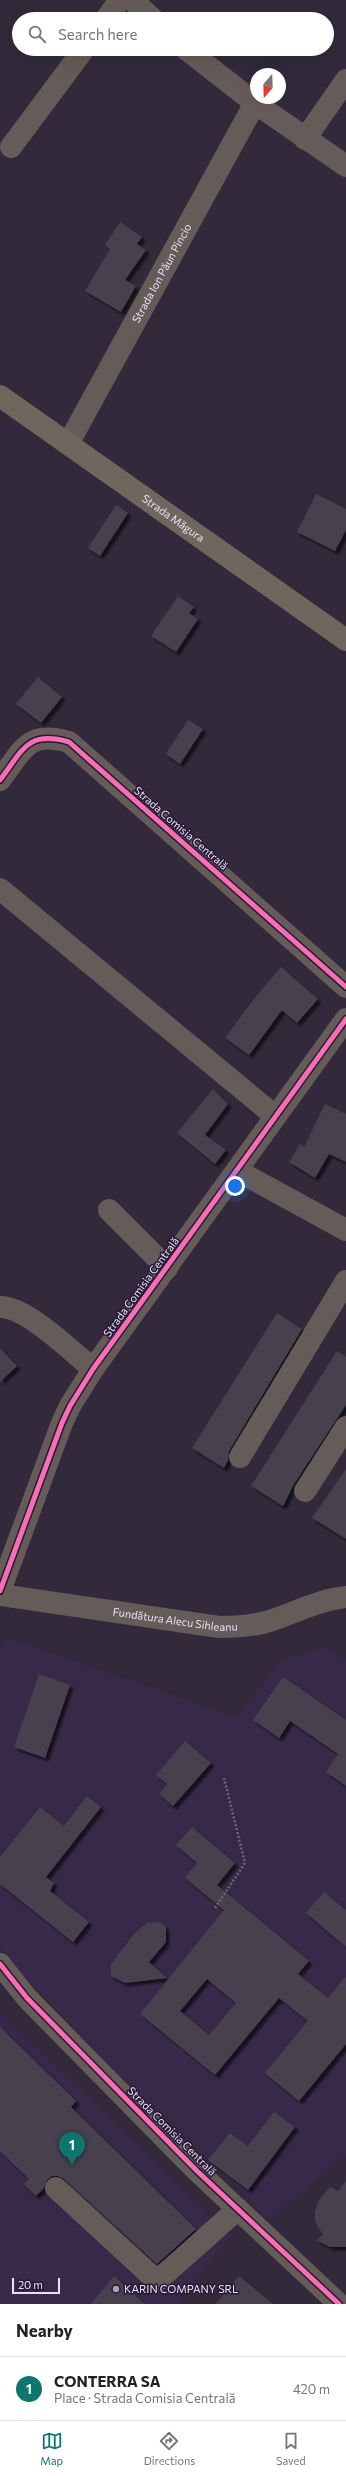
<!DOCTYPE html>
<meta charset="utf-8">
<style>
body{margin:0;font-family:Commissioner,sans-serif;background:#f2f2f2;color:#222}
.compass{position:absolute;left:250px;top:68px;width:36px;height:36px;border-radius:50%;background:#fff;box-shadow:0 4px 16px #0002;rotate:199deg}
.scale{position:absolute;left:12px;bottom:10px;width:48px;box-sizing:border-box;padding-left:4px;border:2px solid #e9e1f3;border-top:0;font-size:11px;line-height:14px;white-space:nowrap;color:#e9e1f3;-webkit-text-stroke:3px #271a36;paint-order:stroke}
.you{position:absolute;left:235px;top:1186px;width:14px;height:14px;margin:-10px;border:3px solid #fff;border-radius:50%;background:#1a73e8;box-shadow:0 0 0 6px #1a73e833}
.badge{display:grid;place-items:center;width:26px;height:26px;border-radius:50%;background:#0f766e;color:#fff;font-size:13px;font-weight:700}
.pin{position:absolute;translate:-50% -33px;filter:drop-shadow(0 1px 2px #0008)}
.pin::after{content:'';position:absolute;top:21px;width:14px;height:12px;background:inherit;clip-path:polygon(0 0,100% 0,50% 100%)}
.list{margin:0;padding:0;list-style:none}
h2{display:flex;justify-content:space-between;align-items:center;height:52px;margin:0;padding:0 16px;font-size:17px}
h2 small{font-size:13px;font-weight:400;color:#767676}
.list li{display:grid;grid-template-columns:26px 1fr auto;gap:12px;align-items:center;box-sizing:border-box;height:64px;padding:0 16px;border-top:1px solid #e0e0e0}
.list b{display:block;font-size:15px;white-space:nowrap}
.list p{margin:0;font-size:13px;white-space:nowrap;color:#767676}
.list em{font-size:13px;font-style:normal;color:#767676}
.icon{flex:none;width:22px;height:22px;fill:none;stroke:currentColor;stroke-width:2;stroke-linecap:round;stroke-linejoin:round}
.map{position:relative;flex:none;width:346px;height:2304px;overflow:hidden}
.search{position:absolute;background:#fff;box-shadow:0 4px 16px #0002;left:12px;right:12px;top:12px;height:44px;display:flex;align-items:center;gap:10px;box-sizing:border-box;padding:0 14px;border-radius:22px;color:#767676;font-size:15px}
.sheet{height:116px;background:#fff}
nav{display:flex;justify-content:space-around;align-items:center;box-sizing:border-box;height:56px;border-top:1px solid #e0e0e0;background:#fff;font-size:11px;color:#767676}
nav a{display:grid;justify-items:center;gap:2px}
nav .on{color:#0f766e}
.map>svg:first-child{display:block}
</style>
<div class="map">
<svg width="346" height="2304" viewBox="0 0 346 2304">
<defs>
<filter id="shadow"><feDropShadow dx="3.5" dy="3.5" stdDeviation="1" flood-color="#0009"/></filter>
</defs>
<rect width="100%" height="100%" fill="#322a3a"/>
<path fill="#382949" d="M6 1637 236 1717 281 1661 325 1647 346 1660V2154L271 2220 120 2076 10 1962 0 1945V1655Z
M0 2012 231 2236 176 2304H0Z"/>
<path fill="#47404d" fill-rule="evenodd" filter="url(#shadow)" d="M120 222 142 237 137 244 146 250 125 280 136 286 121 312 85 291 110 249 105 245Z
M316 494 346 509V530L335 551 297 532Z
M116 505 128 513 100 556 88 548Z
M178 596 194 607 189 613 198 619 176 652 151 636Z
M38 677 62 697 41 723 16 704Z
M188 720 203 729 180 764 166 754Z
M281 967 318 999 297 1023 282 1010 249 1055 225 1038 254 999Z
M213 1089 228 1104 205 1135 226 1150 215 1164 177 1133Z
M325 1104 346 1114V1162L329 1154 315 1178 289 1162 300 1144 304 1147Z
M277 1313 302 1329 229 1451 228 1460 224 1468 192 1448Z
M0 1348 17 1366 0 1382Z
M337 1351 346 1357V1405L294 1484 283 1506 251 1486Z
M346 1469V1539L312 1518Z
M39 1674 70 1685 45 1758 14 1747Z
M283 1677 346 1720V1786L326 1772 338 1754 290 1721 279 1738 253 1720Z
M185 1741 211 1763 173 1806 159 1794 167 1784 156 1775Z
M87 1796 101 1807 46 1877 54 1883 50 1891 89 1922 73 1942 0 1884V1857L40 1807 64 1826Z
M192 1827 235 1863 217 1885 309 1961 298 1974 328 1998 346 1976V2044L299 2101 265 2073 308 2021 279 1998 215 2075 140 2014 224 1910 185 1878 197 1863 176 1845ZM207 1979 236 2003 209 2035 180 2011Z
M324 1892 346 1910V1947L306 1913Z
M159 1922 166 1927V1942L149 1962 167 1978 125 1983 111 1976V1964L134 1934 147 1923Z
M0 2027 76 2101 71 2107 196 2229 157 2264 64 2179 58 2176H52L47 2180 44 2188 36 2196 24 2184 29 2179 0 2151Z
M274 2112 295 2127 248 2190 208 2160 230 2133 248 2146Z
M346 2181V2247H330L316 2240 323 2235 315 2221V2211L319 2200 330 2187 338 2191Z
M114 2276 145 2304H91Z
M239 2276 273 2304H216Z"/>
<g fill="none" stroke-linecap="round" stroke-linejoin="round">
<path stroke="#6f696a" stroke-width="2.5" stroke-dasharray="2 2" stroke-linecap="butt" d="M215 1908 245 1863 224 1778"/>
<g stroke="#655c59" stroke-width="22">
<path d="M132 0 153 19"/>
<path d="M106 19 120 0"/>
<path d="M186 49 255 103 346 166"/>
<path d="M305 139 346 80"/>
<path d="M11 147 84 49"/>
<path id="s1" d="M68 444 255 103"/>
<path d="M0 780C23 750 27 730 69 742L346 987"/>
<path d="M0 889 275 1116"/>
<path d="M238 1171 346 1230"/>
<path d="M109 1210 167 1268"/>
<path d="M0 1307C26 1306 72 1352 93 1369"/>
<path d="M240 1457 346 1281"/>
<path d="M305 1491 346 1427"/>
<path d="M0 1591 62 1423 70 1406 93 1369 346 1019"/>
<path id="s2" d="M0 1595 219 1627C235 1627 251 1626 266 1622 293 1614 317 1600 346 1597"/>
<path d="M0 1964 27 1998 197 2171 339 2304"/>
<path d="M56 2188 157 2281 238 2209"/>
</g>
<path stroke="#71665e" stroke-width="22" id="s3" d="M0 396 346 640"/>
<g stroke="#271a36" stroke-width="8">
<path id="cycleway" d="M0 780C23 750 27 730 69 742L346 987
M0 1591 62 1423 70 1406 93 1369 346 1019
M0 1964 27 1998 197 2171 339 2304"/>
</g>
<use href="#cycleway" stroke="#f96db3" stroke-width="5"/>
</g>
<circle fill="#a9a1b2" stroke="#271a36" stroke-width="1.5" cx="116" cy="2289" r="4"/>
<g text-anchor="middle" stroke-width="3" stroke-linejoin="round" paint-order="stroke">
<g font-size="11" fill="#e9e1f3" stroke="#271a36">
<text dy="4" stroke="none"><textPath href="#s1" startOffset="195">Strada Ion Păun Pincio</textPath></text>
<text dy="4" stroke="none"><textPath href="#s3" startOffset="212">Strada Măgura</textPath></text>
<text transform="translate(181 828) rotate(41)" y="4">Strada Comisia Centrală</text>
<text transform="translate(141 1287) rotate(-54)" y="4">Strada Comisia Centrală</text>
<text dy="4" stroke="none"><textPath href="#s2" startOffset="177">Fundătura Alecu Sihleanu</textPath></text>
<text transform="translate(172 2131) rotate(45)" y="4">Strada Comisia Centrală</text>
</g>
<g font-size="11" fill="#e9e1f3" stroke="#271a36" text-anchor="start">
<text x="124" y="2293">KARIN COMPANY SRL</text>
</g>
</g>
</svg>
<svg class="compass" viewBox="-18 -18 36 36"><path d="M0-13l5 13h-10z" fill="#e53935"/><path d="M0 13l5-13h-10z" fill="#767676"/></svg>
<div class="scale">20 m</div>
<div class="you"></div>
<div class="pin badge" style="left:72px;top:2165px">1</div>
<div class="search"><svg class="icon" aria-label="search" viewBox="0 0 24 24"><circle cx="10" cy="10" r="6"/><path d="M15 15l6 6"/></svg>Search here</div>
</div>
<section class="sheet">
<h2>Nearby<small></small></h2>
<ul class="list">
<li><span class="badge">1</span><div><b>CONTERRA SA</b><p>Place · Strada Comisia Centrală</p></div><em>420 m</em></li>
</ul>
</section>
<nav>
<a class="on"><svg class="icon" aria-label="map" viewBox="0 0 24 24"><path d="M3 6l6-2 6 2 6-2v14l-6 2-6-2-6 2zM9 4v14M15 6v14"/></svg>Map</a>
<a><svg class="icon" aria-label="directions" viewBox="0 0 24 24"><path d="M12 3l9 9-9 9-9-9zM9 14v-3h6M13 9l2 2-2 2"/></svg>Directions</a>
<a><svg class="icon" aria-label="saved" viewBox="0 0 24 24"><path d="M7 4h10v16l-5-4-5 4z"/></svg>Saved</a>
</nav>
